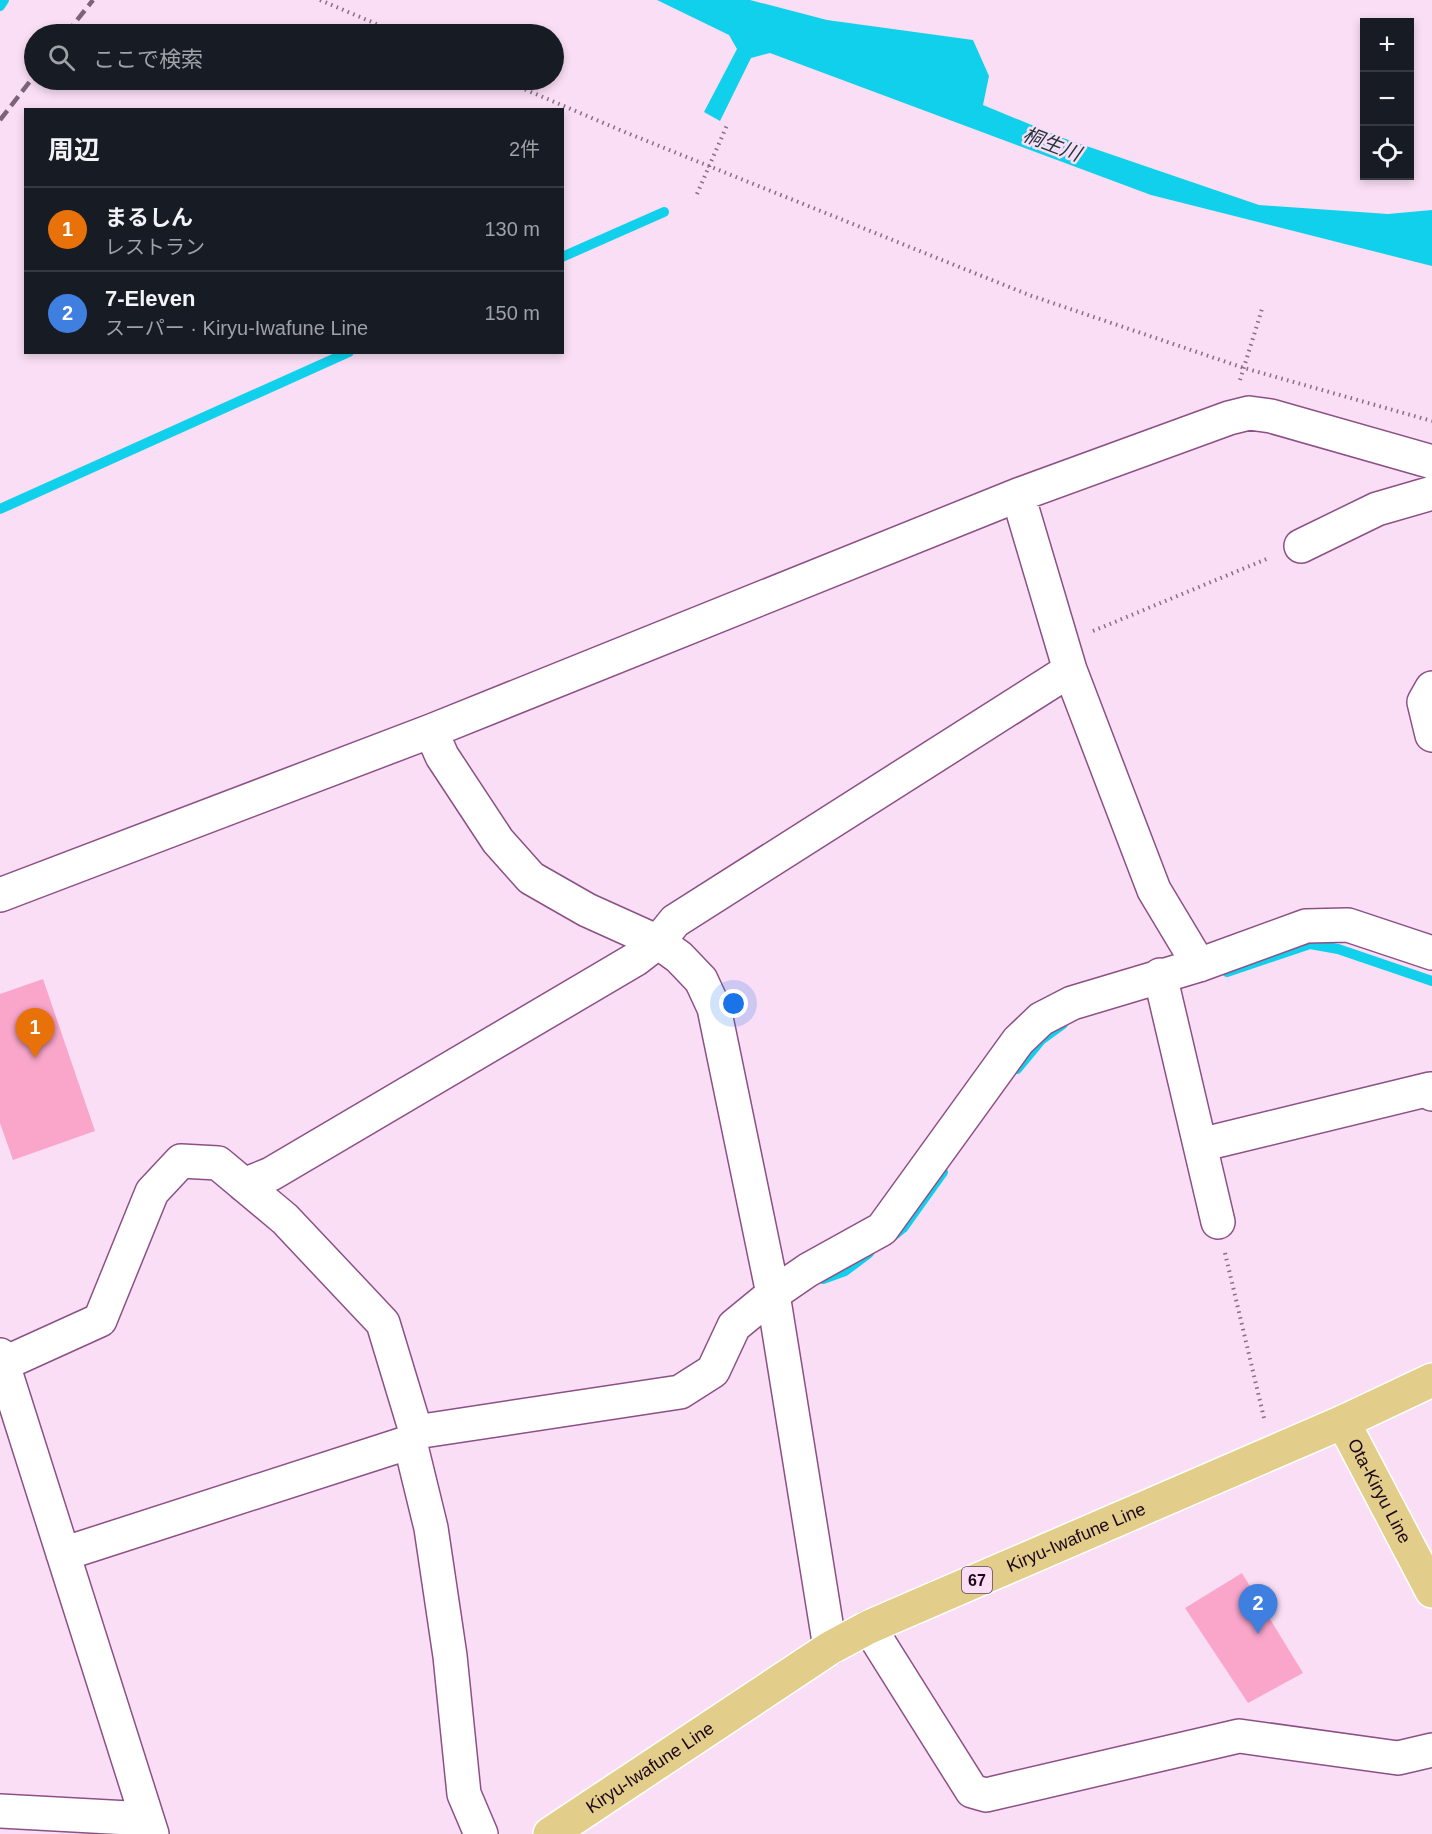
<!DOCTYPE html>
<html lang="ja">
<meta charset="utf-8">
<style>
body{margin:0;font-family:Helvetica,"Noto Sans JP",sans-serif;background:#242831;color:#f1f3f6}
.controls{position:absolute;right:18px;top:18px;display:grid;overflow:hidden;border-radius:0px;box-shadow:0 3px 9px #0003}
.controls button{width:54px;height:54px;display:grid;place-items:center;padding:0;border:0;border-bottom:2px solid #363941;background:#171b24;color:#f1f3f6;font:30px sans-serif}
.you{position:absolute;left:734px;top:1004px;width:21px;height:21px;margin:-15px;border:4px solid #fff;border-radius:50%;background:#1a73e8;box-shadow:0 0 0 9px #1a73e833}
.badge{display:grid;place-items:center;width:39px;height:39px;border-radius:50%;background:#20934e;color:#fff;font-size:20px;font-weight:700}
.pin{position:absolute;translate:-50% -50px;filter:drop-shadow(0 2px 3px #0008)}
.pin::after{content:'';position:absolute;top:32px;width:21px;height:18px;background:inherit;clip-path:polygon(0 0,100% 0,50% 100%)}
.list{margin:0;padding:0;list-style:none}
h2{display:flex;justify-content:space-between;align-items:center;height:78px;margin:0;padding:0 24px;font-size:26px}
h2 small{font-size:20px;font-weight:400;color:#9ea1a6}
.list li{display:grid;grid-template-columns:39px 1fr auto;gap:18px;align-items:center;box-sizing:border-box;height:84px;padding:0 24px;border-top:2px solid #363941}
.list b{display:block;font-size:22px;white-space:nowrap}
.list p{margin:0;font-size:20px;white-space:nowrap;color:#9ea1a6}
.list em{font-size:20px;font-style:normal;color:#9ea1a6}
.icon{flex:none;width:33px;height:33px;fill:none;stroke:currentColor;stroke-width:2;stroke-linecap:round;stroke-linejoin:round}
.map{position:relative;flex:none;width:1432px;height:1834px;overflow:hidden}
.search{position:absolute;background:#171b24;box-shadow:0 3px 9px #0003;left:24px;top:24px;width:540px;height:66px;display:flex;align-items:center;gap:15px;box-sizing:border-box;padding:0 21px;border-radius:33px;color:#9ea1a6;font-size:22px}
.panel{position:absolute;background:#171b24;box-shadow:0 3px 9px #0003;left:24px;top:108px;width:540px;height:246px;border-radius:0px}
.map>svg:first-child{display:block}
</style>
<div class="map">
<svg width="1432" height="1834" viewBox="0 0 1432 1834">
<rect width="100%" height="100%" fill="#fadef5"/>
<path fill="#11d0eb" d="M657 0H750L827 20 973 40 989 76 983 105 1063 138 1259 205 1388 214 1432 210V266L1151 195 770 53 751 58 720 121 704 112 737 49 729 35Z"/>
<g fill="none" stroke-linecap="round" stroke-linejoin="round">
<path stroke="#11d0eb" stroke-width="10" d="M0 6 4 0
M562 257 664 212
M0 509 349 352
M1227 972 1310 944 1338 949 1432 981
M1017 1069 1041 1040 1063 1024
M892 1237 903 1228 943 1172
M823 1279 845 1271 869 1253"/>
</g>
<path fill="#faa6cb" d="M43 979 95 1131 13 1160 0 1123V994Z
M1242 1573 1303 1673 1248 1703 1185 1608Z"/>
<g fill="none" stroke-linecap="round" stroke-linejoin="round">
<g stroke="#8c5085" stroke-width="36">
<path id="minor" d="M1018 495 1070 670 1154 890 1199 965
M1301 546 1377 509 1432 493
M1432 688 1424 702 1432 735
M431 731 442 756 498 841 531 878 587 910 658 942 679 957 701 980 714 1008 773 1294 830 1648
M0 895 431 731 1018 495 1229 418 1249 413 1271 416 1432 462
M1160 975 1218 1222
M1200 1145 1430 1089 1432 1094
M244 1185 271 1174 636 959 658 942 675 921 1070 670
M0 1355 152 1834
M3 1364 100 1320 152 1192 181 1161 218 1163 285 1219 383 1323 416 1432
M63 1554 410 1442
M869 1627 972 1791 986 1795 1239 1736 1398 1758 1432 1750
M0 1811 147 1819
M481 1834 464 1794 450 1656 431 1528 410 1442 416 1432 680 1392 713 1371 734 1326 773 1294 808 1270 882 1229 1018 1041 1041 1019 1072 1003 1199 965 1306 926 1348 925 1432 953"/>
</g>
<g stroke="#fff" stroke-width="36">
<g id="major">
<path id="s1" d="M1343 1422 1432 1591"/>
<path id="s2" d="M550 1834 830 1648 869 1627 1343 1422 1432 1380"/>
</g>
</g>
<path stroke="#876e83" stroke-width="4" stroke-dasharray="1.5 4.5" stroke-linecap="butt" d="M320 0 400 34
M503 80 627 133 1029 295 1244 368 1432 421
M697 194 728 123
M1240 380 1262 309
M1093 631 1269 558
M1225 1253 1264 1418"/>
<use href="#minor" stroke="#fff" stroke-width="33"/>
<use href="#major" stroke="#e2cd8b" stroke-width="33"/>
<path stroke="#7c6378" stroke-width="4.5" stroke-dasharray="12 6" stroke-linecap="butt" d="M66 34 93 0
M0 120 34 76"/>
</g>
<g text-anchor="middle" stroke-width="5" stroke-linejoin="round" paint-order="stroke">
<rect fill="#fadef5" stroke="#5f475c" stroke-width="1.5" x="962" y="1567" width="30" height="26" rx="4.5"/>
<g font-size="16" font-weight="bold" fill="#1d061a">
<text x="977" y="1586">67</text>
</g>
<g font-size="18" fill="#1d061a" stroke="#fadef5">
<text dy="6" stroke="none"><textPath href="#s1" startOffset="78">Ota-Kiryu Line</textPath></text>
<text dy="6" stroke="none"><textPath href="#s2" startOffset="606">Kiryu-Iwafune Line</textPath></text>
<text dy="6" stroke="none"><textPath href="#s2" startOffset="120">Kiryu-Iwafune Line</textPath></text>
</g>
<g font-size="20" font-style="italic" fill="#1d373c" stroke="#fadef5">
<text transform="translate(1052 144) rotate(21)" y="7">桐生川</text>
</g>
</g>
</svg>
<div class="controls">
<button>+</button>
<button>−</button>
<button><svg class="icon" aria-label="locate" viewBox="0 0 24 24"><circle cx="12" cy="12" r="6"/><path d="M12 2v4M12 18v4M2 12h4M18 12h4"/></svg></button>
</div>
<div class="you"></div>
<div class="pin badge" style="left:35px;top:1058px;background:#e8710a">1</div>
<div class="pin badge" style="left:1258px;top:1634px;background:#3f7fe0">2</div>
<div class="search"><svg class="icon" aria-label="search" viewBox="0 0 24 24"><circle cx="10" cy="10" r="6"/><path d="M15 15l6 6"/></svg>ここで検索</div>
<section class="panel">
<h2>周辺<small>2件</small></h2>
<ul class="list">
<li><span class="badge" style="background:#e8710a">1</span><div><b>まるしん</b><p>レストラン</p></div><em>130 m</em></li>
<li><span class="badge" style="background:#3f7fe0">2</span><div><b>7-Eleven</b><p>スーパー · Kiryu-Iwafune Line</p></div><em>150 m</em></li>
</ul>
</section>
</div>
